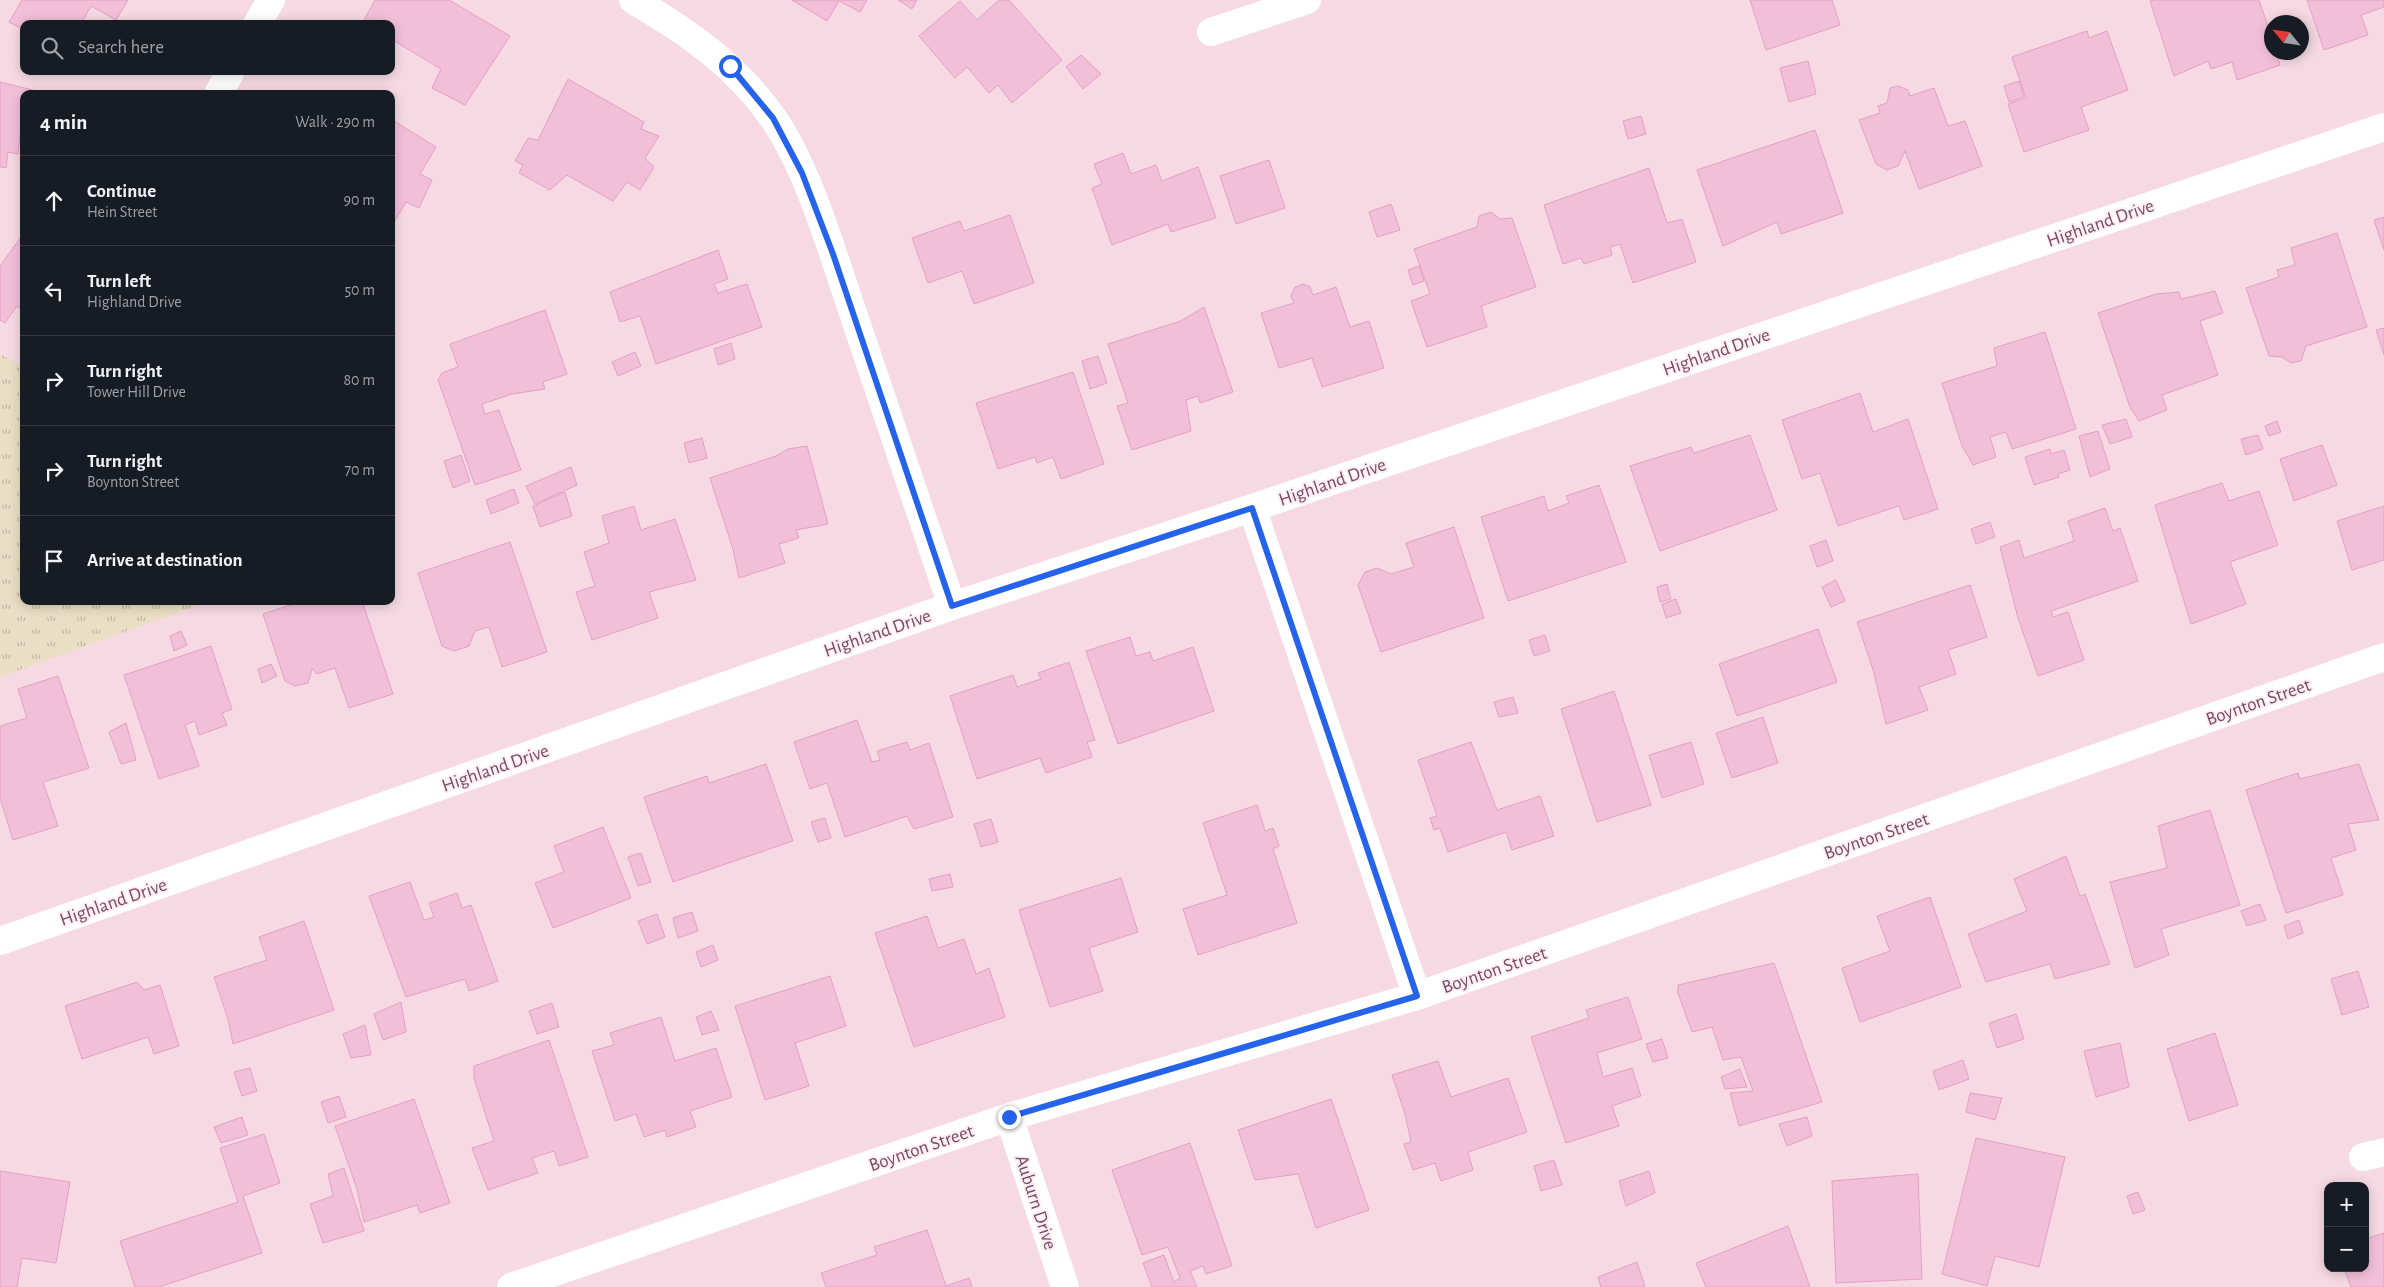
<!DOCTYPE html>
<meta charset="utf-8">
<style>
body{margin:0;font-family:"Alegreya Sans",sans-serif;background:#20242c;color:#f1f3f6}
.controls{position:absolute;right:15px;bottom:15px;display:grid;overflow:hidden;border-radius:10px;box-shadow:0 2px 12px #0003}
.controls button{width:45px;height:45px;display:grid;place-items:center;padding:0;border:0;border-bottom:1px solid #363941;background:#171b24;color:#f1f3f6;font:25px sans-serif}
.compass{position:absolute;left:2264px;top:15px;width:45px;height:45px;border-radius:50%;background:#171b24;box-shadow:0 2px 12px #0003;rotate:299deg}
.stop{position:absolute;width:15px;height:15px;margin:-11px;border:4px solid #2563eb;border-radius:50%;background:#fff}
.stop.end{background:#2563eb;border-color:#fff;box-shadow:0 1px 5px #0008}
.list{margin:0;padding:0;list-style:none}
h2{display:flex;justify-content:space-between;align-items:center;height:65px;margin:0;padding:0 20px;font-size:21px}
h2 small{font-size:16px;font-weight:400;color:#9ea1a6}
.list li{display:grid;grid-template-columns:32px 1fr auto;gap:15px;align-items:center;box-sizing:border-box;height:90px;padding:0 20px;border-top:1px solid #363941}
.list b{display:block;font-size:19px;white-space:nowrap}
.list p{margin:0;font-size:16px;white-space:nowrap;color:#9ea1a6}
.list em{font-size:16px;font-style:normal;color:#9ea1a6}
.icon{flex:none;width:28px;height:28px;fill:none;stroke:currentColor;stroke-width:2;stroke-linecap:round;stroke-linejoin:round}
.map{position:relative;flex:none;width:2384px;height:1287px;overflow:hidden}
.search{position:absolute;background:#171b24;box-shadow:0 2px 12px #0003;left:20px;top:20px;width:375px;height:55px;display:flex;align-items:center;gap:12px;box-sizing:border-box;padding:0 18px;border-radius:10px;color:#9ea1a6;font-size:19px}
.panel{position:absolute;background:#171b24;box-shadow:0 2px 12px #0003;left:20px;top:90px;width:375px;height:515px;border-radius:10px}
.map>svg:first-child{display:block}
</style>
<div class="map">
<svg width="2384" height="1287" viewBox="0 0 2384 1287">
<defs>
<pattern id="park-tufts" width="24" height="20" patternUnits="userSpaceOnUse" patternTransform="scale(1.25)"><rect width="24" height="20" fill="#eadfc5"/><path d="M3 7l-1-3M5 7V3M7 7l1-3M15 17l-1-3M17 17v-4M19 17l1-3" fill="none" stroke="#c2b7a4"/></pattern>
</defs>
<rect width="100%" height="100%" fill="#fce7ee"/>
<path fill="#f6d9e3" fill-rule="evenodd" d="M0 0H2384V1287H0V677L211 601H391V94H24V367L0 354ZM2272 22H2302V52H2272ZM24 24H391V71H24ZM2328 1186H2365V1268H2328Z"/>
<path fill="url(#park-tufts)" d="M0 354 24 367V601H211L0 677Z"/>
<path fill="#f2bfd9" stroke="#e4a0c4" d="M22 0H128L116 20 91 6 81 24H24V30L9 22Z
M375 0H449L510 36 465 105 432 88 441 69 391 39V24H366L363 22Z
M792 0H867L860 12 839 1 827 21Z
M898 0H917L912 9Z
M999 0H1009L1062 60 1012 103 998 85 989 93 967 67 955 78 919 36 960 1 977 20Z
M1750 0H1832L1840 25 1766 50Z
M2154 0H2259L2272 38V52H2276L2280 65 2237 80 2232 62 2211 69 2208 61 2174 76 2150 1Z
M2307 0H2384V7L2361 15 2368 35 2324 50Z
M2087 31 2089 38 2107 31 2128 90 2081 107 2089 130 2024 152 2008 104 2026 98 2012 57Z
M1081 55 1101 74 1083 89 1066 67Z
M1808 61 1816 94 1789 102 1780 68Z
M568 79 644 122 641 129 659 136 645 158 654 167 640 190 627 182 613 201 567 175 550 190 519 173 523 165 515 161 528 138 538 140Z
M2019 81 2024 97 2009 102 2004 86Z
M0 82 49 94H24V136L20 135 18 154 8 152 6 168 0 167Z
M1898 86 1908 90 1910 96 1934 88 1948 126 1965 121 1982 166 1919 189 1905 151 1898 166 1887 170 1876 164 1859 120 1880 113 1878 106 1887 103 1890 88Z
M1641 116 1646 134 1628 139 1623 121Z
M391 119 436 147 420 174 432 180 419 208 406 202 391 227Z
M1815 130 1843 213 1781 234 1777 222 1723 246 1697 170Z
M1123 153 1131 174 1156 165 1162 181 1198 167 1216 218 1171 232 1168 224 1112 245 1092 188 1102 184 1094 164Z
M1269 160 1285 208 1236 224 1220 176Z
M1649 168 1667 223 1682 219 1696 262 1633 283 1620 244 1610 247 1612 255 1584 264 1581 258 1563 264 1544 205Z
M1391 204 1400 230 1377 237 1369 212Z
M1491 212 1500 219 1512 218 1536 287 1481 306 1487 327 1427 347 1411 301 1430 294 1414 249 1477 227 1479 216Z
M1010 215 1034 283 974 304 962 271 928 283 912 238 960 221 964 231Z
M2384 217V250L2374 220Z
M24 233V311L17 306 5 323 0 320V266Z
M2337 233 2367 327 2306 346 2301 361 2291 363 2282 357 2269 356 2246 288 2279 277 2277 270 2295 265 2291 248Z
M718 250 728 279 714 284 718 293 747 284 762 327 656 364 640 316 620 322 610 292Z
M1419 266 1424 281 1413 285 1408 270Z
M1303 284 1310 287 1313 295 1336 287 1350 327 1369 321 1384 368 1322 387 1312 358 1279 368 1261 313 1294 303 1291 296 1295 287Z
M2215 291 2223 313 2200 321 2218 375 2162 395 2167 410 2139 421 2130 407 2098 313 2156 294 2179 292 2181 299Z
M1204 307 1233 392 1200 403 1198 396 1186 400 1191 431 1132 450 1117 406 1128 403 1108 344 1181 321Z
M545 310 567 374 543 382 545 389 512 394 482 404 485 414 499 410 521 470 475 485 438 380 442 373 458 367 450 344Z
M2384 328V355L2376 330Z
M2045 332 2076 429 2012 449 2006 432 1990 437 1996 457 1973 465 1962 446 1942 383 1997 366 1994 348Z
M731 343 735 359 718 365 714 349Z
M635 352 641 366 618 376 612 362Z
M1098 356 1107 383 1090 389 1082 361Z
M1073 372 1104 464 1061 479 1053 457 1037 463 1035 457 998 469 976 403Z
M1860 393 1873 432 1908 419 1938 509 1904 520 1899 506 1838 526 1820 473 1802 479 1782 420Z
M2126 419 2132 437 2110 444 2102 425Z
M2277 421 2281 432 2269 436 2265 426Z
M2098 431 2110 469 2090 477 2079 436Z
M1750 435 1777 510 1660 551 1630 466 1691 447 1694 453Z
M2258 435 2263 449 2246 455 2241 439Z
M702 438 707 458 689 463 684 443Z
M2322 445 2337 485 2294 501 2280 459Z
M807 446 828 524 796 530 799 538 779 544 785 563 739 578 733 549 710 478 776 456 788 449Z
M2050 449 2051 454 2064 450 2070 470 2058 474 2059 477 2034 485 2025 457Z
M461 455 470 481 453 488 444 461Z
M571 467 577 485 535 504 526 486Z
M2222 483 2229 501 2259 491 2278 545 2230 562 2246 604 2191 624 2155 505Z
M1599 485 1626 562 1508 601 1481 517 1544 496 1548 511 1569 503 1566 496Z
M514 489 519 503 491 514 486 500Z
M565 492 572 516 540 527 533 506Z
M634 506 641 530 675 519 696 580 649 592 658 618 592 640 576 592 595 586 584 552 609 543 602 516Z
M2384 506V560L2352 570 2337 521Z
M2105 508 2113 531 2120 528 2138 581 2051 611 2053 617 2068 612 2084 660 2038 676 2018 618 2000 547 2019 540 2024 558 2074 541 2068 521Z
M1990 522 1995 537 1976 544 1971 529Z
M1454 527 1484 618 1381 652 1358 585 1365 572 1377 568 1391 574 1414 567 1406 543Z
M1826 540 1833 561 1817 567 1810 546Z
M510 542 547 652 502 667 489 627 475 631 469 646 454 651 442 646 418 573Z
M1836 580 1845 601 1831 607 1822 587Z
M1667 584 1671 599 1660 602 1657 587Z
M1970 585 1987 637 1948 650 1956 674 1919 687 1928 710 1886 724 1874 673 1857 622Z
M1676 599 1681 613 1666 618 1662 604Z
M302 601H362L393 694 349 708 335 668 317 674 312 669 308 683 295 686 285 681 263 614Z
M1818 629 1837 682 1737 716 1719 664Z
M181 631 187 645 174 651 170 636Z
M1545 635 1550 651 1534 656 1529 640Z
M1130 637 1136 656 1150 652 1153 661 1193 647 1214 711 1118 744 1086 651Z
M211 646 232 709 222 713 227 725 199 735 195 721 185 725 199 766 159 779 124 675Z
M1069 662 1095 740 1087 742 1092 757 1046 773 1040 758 977 779 950 696 1013 675 1017 687 1041 679 1038 673Z
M271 664 277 676 262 683 258 669Z
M58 676 89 768 43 782 58 826 13 840 0 798V726L27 718 18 689Z
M1614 691 1651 805 1597 822 1561 709Z
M1513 697 1518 713 1499 717 1494 702Z
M1763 717 1778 763 1732 778 1716 733Z
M857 720 872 762 880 760 877 751 907 742 910 750 929 743 953 817 914 829 907 816 845 837 827 783 810 789 794 742Z
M126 723 136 760 121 764 109 732Z
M1471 742 1497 810 1540 796 1554 836 1512 850 1506 832 1448 852 1440 828 1434 830 1430 818 1437 816 1418 760Z
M1691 742 1704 784 1662 798 1649 755Z
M766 764 793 841 673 882 644 797 707 776 709 783Z
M2359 764 2379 820 2348 824 2356 850 2331 858 2343 895 2286 913 2246 790 2298 773 2300 779Z
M1257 805 1265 831 1273 828 1279 846 1273 849 1297 923 1198 955 1183 909 1227 895 1203 823Z
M2210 810 2240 905 2161 929 2169 955 2135 968 2110 882 2167 868 2158 826Z
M825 818 831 838 818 842 811 822Z
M991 819 998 842 981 847 974 824Z
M603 827 631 898 553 928 535 883 564 872 554 846Z
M641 853 651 882 638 886 628 857Z
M2066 856 2080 896 2085 894 2110 964 2055 979 2050 964 1986 982 1968 934 2027 911 2014 879Z
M950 874 953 887 932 891 929 879Z
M1121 878 1138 932 1089 948 1103 991 1050 1007 1019 910Z
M410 882 424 920 434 917 429 903 457 893 462 908 471 905 498 981 469 991 465 979 406 997 369 896Z
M1930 897 1961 987 1860 1022 1842 968 1890 951 1877 916Z
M2260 904 2266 920 2247 926 2241 911Z
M692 912 698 931 678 938 673 918Z
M657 914 665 937 647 944 638 921Z
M927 916 938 948 964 939 976 974 989 968 1005 1017 914 1047 875 933Z
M2299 920 2303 933 2288 939 2284 926Z
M304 921 334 1010 233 1044 228 1019 214 977 267 960 259 937Z
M713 945 718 960 701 967 696 952Z
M1774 963 1822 1102 1739 1126 1730 1093 1753 1091 1741 1057 1723 1060 1712 1027 1692 1032 1678 993V985Z
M2358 971 2369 1007 2342 1015 2331 979Z
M830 976 846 1026 795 1043 809 1086 765 1100 735 1006Z
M137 982 144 990 160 985 179 1046 154 1054 148 1037 82 1059 65 1006Z
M1628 997 1642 1039 1597 1053 1603 1077 1632 1068 1641 1096 1612 1106 1619 1126 1566 1143 1531 1037 1589 1018 1586 1010Z
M401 1002 406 1032 383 1040 374 1014Z
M552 1003 559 1027 537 1034 529 1011Z
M711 1011 719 1030 702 1035 696 1017Z
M2016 1014 2024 1039 1997 1048 1989 1023Z
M661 1017 675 1061 716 1048 732 1097 690 1111 696 1127 667 1137 665 1130 644 1137 636 1114 615 1121 592 1051 614 1045 610 1033Z
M365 1025 371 1055 351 1058 343 1034Z
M2215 1033 2238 1105 2189 1121 2167 1049Z
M1662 1039 1668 1058 1653 1062 1646 1044Z
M549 1040 588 1157 559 1166 554 1151 532 1158 538 1173 488 1190 472 1148 494 1141 474 1078V1066Z
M2120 1043 2129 1087 2096 1097 2084 1051Z
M1963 1060 1969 1079 1939 1090 1933 1071Z
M1438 1061 1451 1097 1508 1078 1527 1132 1468 1152 1473 1170 1441 1181 1435 1163 1413 1170 1404 1144 1411 1142 1405 1114 1392 1075Z
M250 1068 257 1091 242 1096 234 1072Z
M1740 1069 1747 1087 1725 1089 1721 1077Z
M1970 1093 2002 1098 1995 1120 1966 1112Z
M339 1096 346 1117 328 1123 321 1102Z
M414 1099 450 1203 420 1213 417 1205 364 1222 357 1189 335 1126Z
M1331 1099 1369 1210 1316 1228 1298 1174 1255 1180 1238 1130Z
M242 1117 248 1135 221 1143 214 1127Z
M1807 1117 1812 1136 1787 1146 1779 1124Z
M264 1134 280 1183 243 1196 262 1253 159 1287H135L120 1241 238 1202 220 1148Z
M1976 1138 2065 1157 2039 1267 1995 1256 1987 1286 1942 1274Z
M1190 1143 1232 1266 1206 1274 1203 1266 1190 1271 1197 1287H1152L1143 1263 1164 1255 1174 1282 1180 1278 1168 1247 1142 1255 1112 1170Z
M1554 1160 1562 1185 1541 1191 1534 1166Z
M344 1168 364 1231 323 1243 310 1204 333 1196 328 1174Z
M0 1171 70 1182 56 1263 22 1258 17 1287H0Z
M1649 1171 1655 1193 1626 1206 1619 1181Z
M1918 1174 1922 1279 1836 1283 1832 1181Z
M2138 1192 2145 1210 2133 1214 2127 1196Z
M1788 1226 1810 1287H1706L1696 1263Z
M927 1230 946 1286 969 1278 972 1287H826L821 1273 877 1255 874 1247Z
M2384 1233V1287H2351L2344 1268H2365V1239Z
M1637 1262 1645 1287H1601L1598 1277Z"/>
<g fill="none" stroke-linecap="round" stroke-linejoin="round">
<path stroke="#fff" stroke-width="28" d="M633 0C687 31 737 66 773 118 809 170 832 252 853 313 886 410 919 508 952 606
M257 24 271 0
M1211 32 1307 0
M218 94 231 71
M1252 508 1417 996
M0 941 952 606 1252 508 2384 127
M1009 1117 1065 1287
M2363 1157 2384 1152
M511 1287 1009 1117 1417 996 2384 657"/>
</g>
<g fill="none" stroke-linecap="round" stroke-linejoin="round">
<path stroke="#2563eb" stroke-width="6" d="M730 66 773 118 802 173 833 254 952 606 1252 508 1417 996 1009 1117"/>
</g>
<g text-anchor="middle" stroke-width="4" stroke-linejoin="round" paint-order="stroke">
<g font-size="19" fill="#764b63" stroke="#ffeef3">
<text transform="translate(2100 222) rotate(-19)" y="7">Highland Drive</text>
<text transform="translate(1716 351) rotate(-19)" y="7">Highland Drive</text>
<text transform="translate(1332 481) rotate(-19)" y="7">Highland Drive</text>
<text transform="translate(877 632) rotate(-19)" y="7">Highland Drive</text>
<text transform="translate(2258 701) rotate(-19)" y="7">Boynton Street</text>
<text transform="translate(495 767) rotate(-19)" y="7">Highland Drive</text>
<text transform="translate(1876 835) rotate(-19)" y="7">Boynton Street</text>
<text transform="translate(113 901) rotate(-19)" y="7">Highland Drive</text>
<text transform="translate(1494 969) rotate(-19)" y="7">Boynton Street</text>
<text transform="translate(921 1147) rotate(-19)" y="7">Boynton Street</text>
<text transform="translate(1037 1202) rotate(72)" y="7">Auburn Drive</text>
</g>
</g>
</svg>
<div class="controls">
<button>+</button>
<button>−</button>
</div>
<svg class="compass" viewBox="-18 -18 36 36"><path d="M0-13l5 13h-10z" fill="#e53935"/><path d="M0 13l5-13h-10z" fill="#9ea1a6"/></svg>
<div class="stop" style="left:730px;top:66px"></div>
<div class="stop end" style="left:1009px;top:1117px"></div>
<div class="search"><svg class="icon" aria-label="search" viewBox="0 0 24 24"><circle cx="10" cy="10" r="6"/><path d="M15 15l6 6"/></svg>Search here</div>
<section class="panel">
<h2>4 min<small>Walk · 290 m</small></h2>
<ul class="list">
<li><svg class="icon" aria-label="ahead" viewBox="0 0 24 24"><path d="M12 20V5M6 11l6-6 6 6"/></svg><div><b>Continue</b><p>Hein Street</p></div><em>90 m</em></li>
<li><svg class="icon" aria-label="left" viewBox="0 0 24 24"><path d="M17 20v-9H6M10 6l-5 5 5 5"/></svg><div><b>Turn left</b><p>Highland Drive</p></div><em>50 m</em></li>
<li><svg class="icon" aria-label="right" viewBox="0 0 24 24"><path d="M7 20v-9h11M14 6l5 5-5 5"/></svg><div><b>Turn right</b><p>Tower Hill Drive</p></div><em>80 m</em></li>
<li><svg class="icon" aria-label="right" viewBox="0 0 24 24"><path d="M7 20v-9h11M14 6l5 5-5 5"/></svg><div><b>Turn right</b><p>Boynton Street</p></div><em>70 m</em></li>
<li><svg class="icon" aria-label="arrive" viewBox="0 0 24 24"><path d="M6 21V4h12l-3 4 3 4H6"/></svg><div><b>Arrive at destination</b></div></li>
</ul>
</section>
</div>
